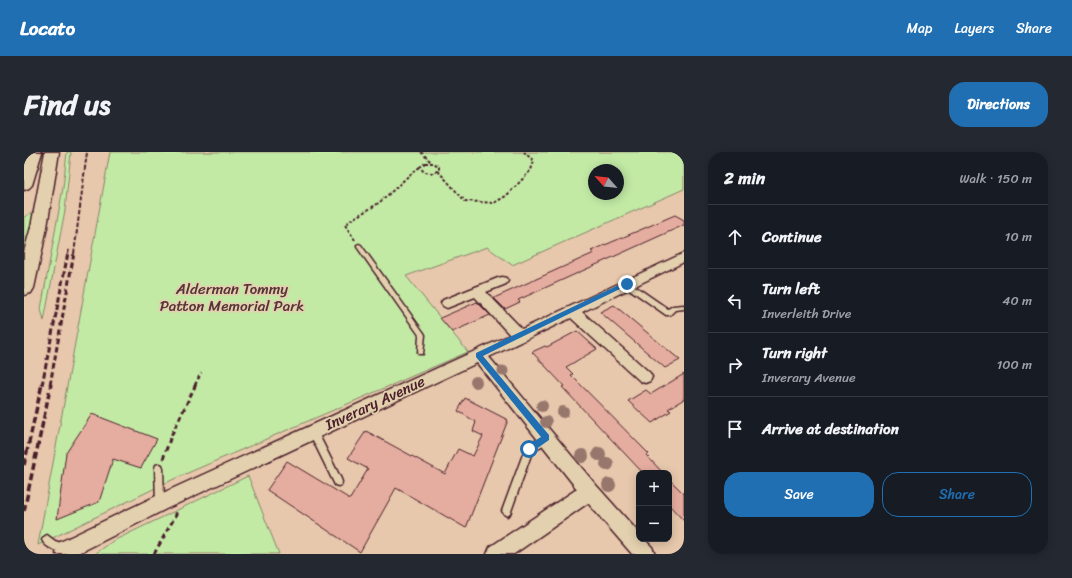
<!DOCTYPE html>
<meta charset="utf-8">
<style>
body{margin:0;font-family:Sriracha,sans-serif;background:#242831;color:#f1f3f6}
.controls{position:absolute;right:12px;bottom:12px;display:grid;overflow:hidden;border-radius:8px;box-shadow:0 2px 10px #0003}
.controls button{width:36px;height:36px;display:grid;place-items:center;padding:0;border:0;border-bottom:1px solid #363941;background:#171b24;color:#f1f3f6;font:20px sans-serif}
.compass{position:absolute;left:564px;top:12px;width:36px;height:36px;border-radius:50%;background:#171b24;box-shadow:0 2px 10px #0003;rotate:297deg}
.stop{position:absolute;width:12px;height:12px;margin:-9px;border:3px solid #1f6fb2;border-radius:50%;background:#fff}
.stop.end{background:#1f6fb2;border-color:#fff;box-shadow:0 1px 4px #0008}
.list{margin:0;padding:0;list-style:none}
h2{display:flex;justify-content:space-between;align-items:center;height:52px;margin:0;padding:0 16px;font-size:17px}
h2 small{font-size:13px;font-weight:400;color:#9ea1a6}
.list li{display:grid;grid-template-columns:26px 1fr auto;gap:12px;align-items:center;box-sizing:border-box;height:64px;padding:0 16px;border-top:1px solid #363941}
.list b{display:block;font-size:15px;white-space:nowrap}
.list p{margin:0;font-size:13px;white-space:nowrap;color:#9ea1a6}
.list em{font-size:13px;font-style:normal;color:#9ea1a6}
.actions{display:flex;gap:8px;padding:12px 16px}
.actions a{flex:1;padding:9px 0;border:1px solid #1f6fb2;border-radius:16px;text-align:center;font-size:14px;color:#1f6fb2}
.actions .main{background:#1f6fb2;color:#fff}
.icon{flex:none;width:22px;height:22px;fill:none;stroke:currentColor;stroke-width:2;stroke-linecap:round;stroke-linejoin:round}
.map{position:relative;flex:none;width:660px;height:402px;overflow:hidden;border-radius:16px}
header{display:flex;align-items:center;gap:24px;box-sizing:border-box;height:56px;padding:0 20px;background:#1f6fb2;color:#fff}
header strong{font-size:19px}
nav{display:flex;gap:22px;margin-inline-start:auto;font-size:14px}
.intro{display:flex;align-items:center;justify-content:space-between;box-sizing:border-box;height:96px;padding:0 24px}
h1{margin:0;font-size:28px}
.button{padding:10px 18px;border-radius:16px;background:#1f6fb2;color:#fff;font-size:14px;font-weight:700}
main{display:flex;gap:24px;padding:0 24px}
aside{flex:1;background:#171b24;border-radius:16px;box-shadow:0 2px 10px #0003}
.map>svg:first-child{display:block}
</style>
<header>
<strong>Locato</strong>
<nav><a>Map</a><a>Layers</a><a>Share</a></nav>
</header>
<div class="intro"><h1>Find us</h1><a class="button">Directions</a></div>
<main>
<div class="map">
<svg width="660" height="402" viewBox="0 0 660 402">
<rect width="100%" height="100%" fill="#e7c8ac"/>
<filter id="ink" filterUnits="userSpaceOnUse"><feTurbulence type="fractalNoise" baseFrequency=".025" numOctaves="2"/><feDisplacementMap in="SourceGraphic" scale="8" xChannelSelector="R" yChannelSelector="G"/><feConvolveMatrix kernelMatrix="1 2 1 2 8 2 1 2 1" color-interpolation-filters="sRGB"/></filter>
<g filter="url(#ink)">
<path fill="#c2eaa5" stroke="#868468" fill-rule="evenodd" d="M43 0H47L41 58 20 169 17 157 39 36Z
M86 0H660V37L488 113 463 95 382 124 444 200 152 326 14 393ZM570 18H594V42H570Z
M13 56 0 108V65L9 60Z
M224 324 255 402H71L89 389Z"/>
<path fill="#e5ada0" stroke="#4a1f2b" d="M651 63 660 68V73L494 148 496 150 481 157 470 146 570 101 567 99Z
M453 150 466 163 428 180 416 166Z
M590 153 656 208 641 216 576 160Z
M553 179 573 197 542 215 549 222 547 223 625 302 622 303 639 321H619L538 235 540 234 508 200 521 194 523 195Z
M660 222V247L644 257 647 259 628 271 604 249 622 238 627 242Z
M441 246 484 268 442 376 372 336 336 400 243 338 263 309 326 347 344 317 324 306 342 279 421 322 434 297 449 304 459 284 449 279 452 270 434 259Z
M68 262 133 287 117 316 89 307 75 350 33 367 42 301Z
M645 327 660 342V369L645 353Z"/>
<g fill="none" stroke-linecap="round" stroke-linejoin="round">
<g stroke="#4a1f2b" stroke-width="3">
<path id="lane" d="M335 92 337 93 400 181 401 183 399 202H395L394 200 395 183 333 95V93Z
M601 130H605L644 157 649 154 660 153V157L651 158 646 163H642L601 134 600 132Z
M289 276 292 277 317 327 318 330 317 333 314 334 311 333 285 280 286 277Z
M522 282 525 283 526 286 525 289 508 300 486 362 483 364 480 362 478 359 502 294Z
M135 312 138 313 139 316 140 350 139 353 136 354 133 353 132 350 131 316 132 313Z
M23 383 31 389 46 394 48 397 46 400C38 402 22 397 18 388L20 385Z"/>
</g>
<g stroke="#4a1f2b" stroke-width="3">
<path id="street" d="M660 101V110L558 160 626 221 628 225 626 229 621 231 616 229 547 166 465 205 572 333 615 381V387H620L628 395 631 402H608L564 351 490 402H463L466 395 553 337 453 211 142 357 53 402H32L36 390 130 345 486 183 451 145 423 156 419 154 417 151 419 148 474 126 478 125 482 126 484 129 482 132 462 140 498 177Z"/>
</g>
<g stroke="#4a1f2b" stroke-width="3">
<path id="highway" d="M4 0H18L8 33 5 36 0 38V11Z
M21 0H35L23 75 10 136 7 141 0 143V100L7 75Z"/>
</g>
<path stroke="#4a1f2b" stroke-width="2" stroke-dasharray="3 2" stroke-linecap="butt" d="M397 0 408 11
M401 11H410L415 15V18L409 21 400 20 396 15Z
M414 19 441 49 470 51 482 44 492 34 507 18 510 9 500 0
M331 88 321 73C330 64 342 60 353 52 368 41 380 26 396 15"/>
<path stroke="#4a1f2b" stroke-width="2.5" stroke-dasharray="3.5 3" stroke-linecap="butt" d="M171 233 177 221"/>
<path stroke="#4a1f2b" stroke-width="3" stroke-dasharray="5 3.5" stroke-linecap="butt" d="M139 307 147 284 172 232
M130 402 152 363V360"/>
<use href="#lane" fill="#e3d0ae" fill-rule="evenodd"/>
<use href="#street" fill="#e3d0ae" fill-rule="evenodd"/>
<use href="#highway" fill="#e3d0ae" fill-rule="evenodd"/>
<path stroke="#4a1f2b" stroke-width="2" stroke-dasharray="4.5 2" stroke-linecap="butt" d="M44 102 45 97
M50 102 63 0"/>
<path stroke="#4a1f2b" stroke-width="3" stroke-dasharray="5.5 3" stroke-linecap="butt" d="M18 233 44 101
M26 233 50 101"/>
<path stroke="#4a1f2b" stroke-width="3.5" stroke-dasharray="7 3.5" stroke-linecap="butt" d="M0 313 18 232
M0 359 27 232"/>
</g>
<g fill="#97766c">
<circle cx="479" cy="219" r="5.5"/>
<circle cx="452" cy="230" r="6"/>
<circle cx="518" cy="254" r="6"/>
<circle cx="539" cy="260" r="6"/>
<circle cx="522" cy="270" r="6"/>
<circle cx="575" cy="302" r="7"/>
<circle cx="558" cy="304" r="7"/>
<circle cx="583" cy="312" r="7"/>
<circle cx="585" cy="333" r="7"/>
</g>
</g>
<path fill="#1f6fb2" d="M601 130 606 132 459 204 525 283V288L508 300H502V294L517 285 452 205V201Z"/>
<g text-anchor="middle" stroke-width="3.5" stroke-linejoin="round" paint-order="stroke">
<g font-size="15" fill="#563337" stroke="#e3d0ae">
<text x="208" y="142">Alderman Tommy<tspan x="208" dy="17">Patton Memorial Park</tspan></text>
</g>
<g font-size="15" fill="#4a1f2b" stroke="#e3d0ae">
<text transform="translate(351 251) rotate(-25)" y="5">Inverary Avenue</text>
</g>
</g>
</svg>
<div class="controls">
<button>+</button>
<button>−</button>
</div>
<svg class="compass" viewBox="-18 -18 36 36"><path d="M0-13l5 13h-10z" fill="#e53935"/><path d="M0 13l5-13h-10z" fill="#9ea1a6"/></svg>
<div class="stop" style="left:505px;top:297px"></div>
<div class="stop end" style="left:603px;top:132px"></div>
</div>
<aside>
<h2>2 min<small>Walk · 150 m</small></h2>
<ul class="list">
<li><svg class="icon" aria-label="ahead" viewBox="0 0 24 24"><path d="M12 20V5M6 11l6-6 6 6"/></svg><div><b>Continue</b></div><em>10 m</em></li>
<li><svg class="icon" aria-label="left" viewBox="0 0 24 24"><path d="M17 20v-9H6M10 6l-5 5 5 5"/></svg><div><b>Turn left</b><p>Inverleith Drive</p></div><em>40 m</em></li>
<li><svg class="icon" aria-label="right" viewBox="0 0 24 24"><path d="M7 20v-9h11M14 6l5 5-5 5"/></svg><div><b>Turn right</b><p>Inverary Avenue</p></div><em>100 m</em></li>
<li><svg class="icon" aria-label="arrive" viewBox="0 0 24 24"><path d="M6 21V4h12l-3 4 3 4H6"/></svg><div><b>Arrive at destination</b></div></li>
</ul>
<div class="actions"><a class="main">Save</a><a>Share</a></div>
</aside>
</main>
